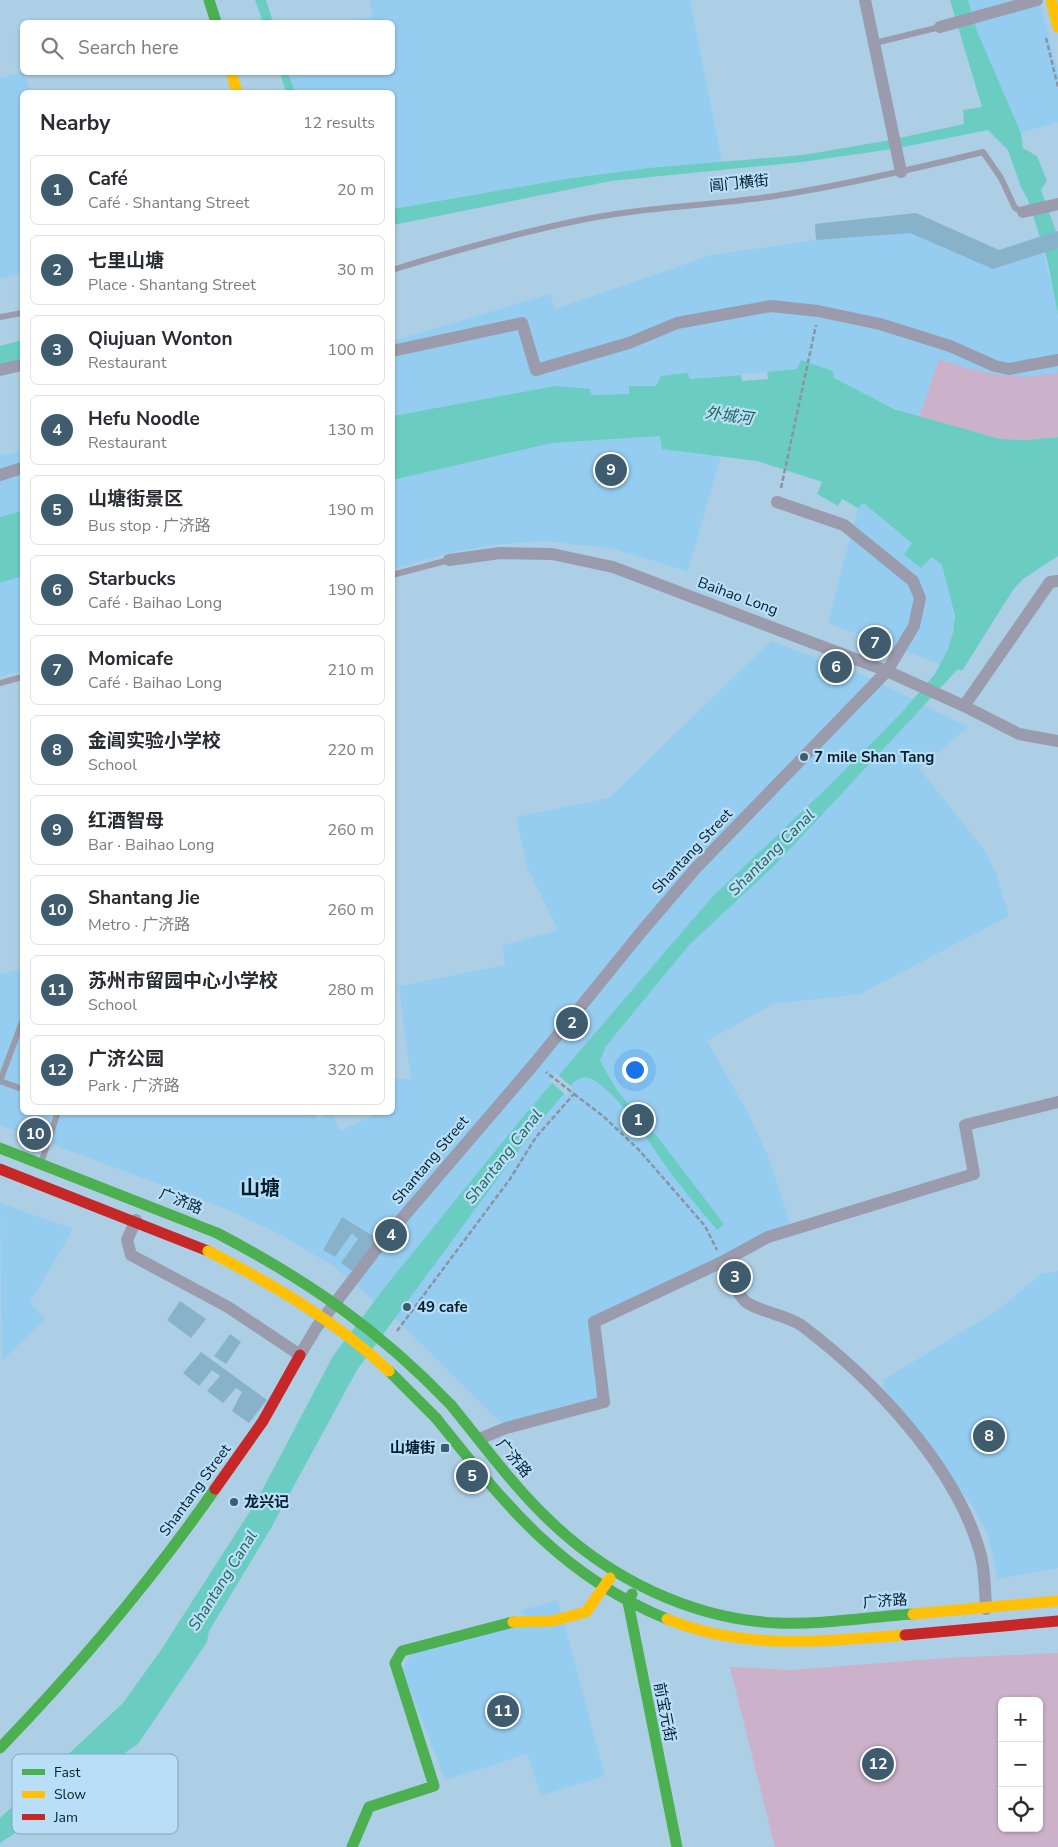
<!DOCTYPE html>
<meta charset="utf-8">
<style>
body{margin:0;font-family:"Nunito Sans","Noto Sans SC",sans-serif;background:#f2f2f3;color:#2b2b33}
.controls{position:absolute;right:15px;bottom:15px;display:grid;overflow:hidden;border-radius:8px;box-shadow:0 1px 4px #0004}
.controls button{width:45px;height:45px;display:grid;place-items:center;padding:0;border:0;border-bottom:1px solid #e1e1e2;background:#fff;color:#2b2b33;font:25px sans-serif}
.you{position:absolute;left:634px;top:1069px;width:18px;height:18px;margin:-12px;border:4px solid #fff;border-radius:50%;background:#1a73e8;box-shadow:0 0 0 8px #1a73e833}
.badge{display:grid;place-items:center;width:32px;height:32px;border-radius:50%;background:#3f5c6e;color:#fff;font-size:16px;font-weight:700}
.pin{position:absolute;translate:-50% -50%;border:2px solid #fff;box-shadow:0 1px 5px #0006}
.list{margin:0;padding:0;list-style:none}
h2{display:flex;justify-content:space-between;align-items:center;height:65px;margin:0;padding:0 20px;font-size:21px}
h2 small{font-size:16px;font-weight:400;color:#7c7c81}
.list li{display:grid;grid-template-columns:32px 1fr auto;gap:15px;align-items:center;box-sizing:border-box;height:70px;margin:0 10px 10px;padding:0 10px;border:1px solid #e1e1e2;border-radius:8px}
.list b{display:block;font-size:19px;white-space:nowrap}
.list p{margin:0;font-size:16px;white-space:nowrap;color:#7c7c81}
.list em{font-size:16px;font-style:normal;color:#7c7c81}
.icon{flex:none;width:28px;height:28px;fill:none;stroke:currentColor;stroke-width:2;stroke-linecap:round;stroke-linejoin:round}
.map{position:relative;flex:none;width:1058px;height:1847px;overflow:hidden}
.search{position:absolute;background:#fff;box-shadow:0 1px 4px #0004;left:20px;top:20px;width:375px;height:55px;display:flex;align-items:center;gap:12px;box-sizing:border-box;padding:0 18px;border-radius:8px;color:#7c7c81;font-size:19px}
.panel{position:absolute;background:#fff;box-shadow:0 1px 4px #0004;left:20px;top:90px;width:375px;height:1025px;border-radius:8px}
.map>svg:first-child{display:block}
</style>
<div class="map">
<svg width="1058" height="1847" viewBox="0 0 1058 1847">
<rect width="100%" height="100%" fill="#accfe6"/>
<path fill="#95cdf1" d="M369 0H690L722 162 648 168 565 179 393 209 392 92H295L288 73 392 72V22H346L373 17Z
M968 0H1039L1058 70V122L1021 133 977 31Z
M22 72 25 73 30 92H22V273L0 279V78Z
M916 213 998 250 1040 236 1058 315V373L1031 378 996 376 939 359 919 417 875 401 802 360 798 369 690 379 656 386 629 387V394L591 395 555 386 393 416V341L550 294 555 309 712 255 816 240 815 224Z
M661 436 662 449 721 456 688 571 610 548 542 541 494 545 454 552 393 569V480L552 443Z
M22 450V511L0 517V456Z
M862 503 912 543 921 568 932 557 942 565 953 601 954 624 948 649 940 664 828 623 858 508Z
M22 576V671L0 677V583Z
M771 641 870 678 968 727 919 768 985 851 996 873 1009 916 860 994 773 1004 707 1041 747 1111 768 1156 792 1229 594 1322 604 1402 506 1428 401 1324 375 1302 336 1268 283 1236 229 1210 0 1125V974L22 969V1112H312L320 1121 326 1113H333L340 1131 372 1116 371 1113 392 1112 393 1078 411 1080 399 986 505 965 502 946 558 930 527 867 516 817 609 798Z
M0 1203 73 1229 30 1303 45 1319 2 1361Z
M1058 1271V1568L998 1579 987 1533 973 1507 884 1388 883 1380 998 1310 1041 1274Z
M558 1600 605 1776 541 1795 527 1754 445 1780 402 1669 412 1652 526 1623 523 1610Z"/>
<path fill="#cbb1c9" fill-rule="evenodd" d="M939 359C985 374 1010 381 1058 373V437L1028 440 1000 439 919 417Z
M1058 1653V1847H775L730 1667 792 1670 946 1658ZM1002 1701H1039V1828H1002Z"/>
<path fill="#6bcdc2" d="M255 0H266L273 22H263Z
M950 0H968L977 31 1021 133 1023 148 1037 156 1047 181 1041 190 1058 237V315L1047 259 1028 200 1021 187 1008 150 988 130 893 149 802 162 611 181 393 225V209L565 179 648 168 803 155 885 141 964 124 963 110 982 107Z
M280 73H288L295 92H286Z
M22 340V360L0 365V346Z
M801 360 833 371 834 378 894 409 1000 439 1028 440 1058 437V556L1023 579 1013 590 962 671 958 669 774 866 690 944 606 1046 600 1061 618 1092 660 1140 724 1224 717 1230C703 1213 689 1197 676 1180 657 1155 617 1088 589 1078 583 1076 579 1079 574 1082L534 1129 357 1370 271 1528 209 1631 207 1642 138 1744 61 1796 42 1815 0 1843V1818L123 1703 161 1650 256 1502 333 1356 385 1287 522 1118 713 896 834 781 901 713 935 674 948 649 953 632 955 616 942 565 932 557 921 568 904 555 912 543 863 503 858 508 842 499 838 506 817 494 822 482 757 461 662 449 660 436 552 443 393 480V416L555 386 590 389 591 395 629 394V386H656L661 376 688 373 690 379 741 375 742 381 768 379 767 372 797 369Z
M22 511V576L0 583V517Z"/>
<path fill="#accfe6" d="M557 1074 573 1088 566 1095 550 1081Z"/>
<path fill="#88b2c9" d="M916 213 999 250 1058 231V248L993 269 910 233 816 240 815 224Z
M342 1217 378 1239 352 1271 341 1263 358 1239 352 1233 335 1257 323 1250Z
M180 1301 206 1319 191 1338 167 1320Z
M230 1334 241 1342 226 1364 214 1356Z
M201 1352 267 1400 249 1423 232 1411 242 1392 236 1388 223 1403 207 1391 220 1376 212 1370 199 1386 183 1373Z"/>
<g fill="none" stroke-linecap="round" stroke-linejoin="round">
<path stroke="#8b93a1" stroke-width="2.5" stroke-dasharray="5 2.5" stroke-linecap="butt" d="M1046 38 1058 87
M781 488 816 325
M574 1094 603 1116 639 1150 705 1226 717 1250
M397 1331 510 1179 536 1137 574 1094 546 1072"/>
<path stroke="#9a9bac" stroke-width="6" d="M875 43 940 27
M392 270C453 251 514 234 576 221 641 207 709 206 775 196 845 185 914 169 983 152L1001 178 1015 208 1023 212
M0 317 22 313
M392 575 449 560
M0 683 22 677
M22 1022 0 1081 22 1089
M41 1163 58 1112"/>
<path stroke="#9a9bac" stroke-width="12" d="M865 0 901 172
M940 27 1037 0
M1023 212 1058 204
M392 351 522 323 536 370 629 343 677 323 771 306 818 311 880 324 950 346 995 366 1009 369 1058 360
M0 370 22 365
M0 475 22 468
M449 560 500 553 552 554 613 567 887 671 964 706 1019 734 1058 741
M964 706 1050 582 1058 581
M136 1220 127 1240 131 1255 228 1307 300 1355 316 1328 381 1243 535 1063 642 931 695 869 887 671 914 626 920 598 913 581 844 525 777 502
M722 1262C728 1272 737 1294 745 1301 756 1311 787 1315 801 1325 873 1379 955 1465 980 1552 985 1569 985 1590 986 1609
M479 1439 506 1428 604 1402 594 1322 722 1262 768 1237 974 1174 965 1125 1058 1102"/>
<path stroke="#4caf50" stroke-width="11" d="M209 0 216 22
M0 1148 217 1233
M451 1405C482 1443 511 1483 547 1518 608 1578 691 1619 777 1623 823 1625 868 1617 913 1614
M436 1418C505 1504 561 1576 667 1619
M632 1594 628 1602 677 1847
M0 1748C78 1667 151 1581 215 1489
M352 1847 369 1807 434 1786 395 1663 402 1651 513 1622"/>
<path stroke="#ffc107" stroke-width="11" d="M1051 0 1058 27
M231 72 237 92
M913 1614 1058 1601
M667 1619C745 1651 823 1641 905 1635
M513 1622 552 1621 586 1612 610 1578"/>
<path stroke="#c62828" stroke-width="11" d="M0 1169 208 1251
M215 1489 263 1421 300 1355
M905 1635 1058 1621"/>
<path stroke="#4caf50" stroke-width="11" d="M217 1233C309 1281 379 1330 451 1405
M389 1371 436 1418"/>
<path stroke="#ffc107" stroke-width="11" d="M208 1251C272 1284 336 1321 389 1371"/>
</g>
<g fill="#3f5c6e" stroke="#b9dff8" stroke-width="2">
<circle cx="804" cy="757" r="5"/>
<circle cx="407" cy="1307" r="5"/>
<rect x="440" y="1443" width="10" height="10" rx="2.5"/>
<circle cx="234" cy="1502" r="5"/>
</g>
<g text-anchor="middle" stroke-width="4.5" stroke-linejoin="round" paint-order="stroke">
<g font-size="15" fill="#041e2d" stroke="#b9dff8">
<text transform="translate(739 183) rotate(-6)" y="5">阊门横街</text>
<text transform="translate(738 596) rotate(20)" y="5">Baihao Long</text>
<text transform="translate(692 851) rotate(-47)" y="5">Shantang Street</text>
<text transform="translate(430 1160) rotate(-50)" y="5">Shantang Street</text>
<text transform="translate(181 1201) rotate(22)" y="5">广济路</text>
<text transform="translate(514 1458) rotate(50)" y="5">广济路</text>
<text transform="translate(195 1490) rotate(-54)" y="5">Shantang Street</text>
<text transform="translate(885 1601) rotate(-4)" y="5">广济路</text>
<text transform="translate(665 1712) rotate(79)" y="5">前宝元街</text>
</g>
<g font-size="15" font-weight="bold" fill="#041e2d" stroke="#b9dff8" text-anchor="start">
<text x="814" y="762">7 mile Shan Tang</text>
<text x="417" y="1312">49 cafe</text>
<text x="435" y="1453" text-anchor="end">山塘街</text>
<text x="244" y="1507">龙兴记</text>
</g>
<g font-size="16" font-style="italic" fill="#226557" stroke="#b9dff8">
<text transform="translate(729 415) rotate(8)" y="6">外城河</text>
<text transform="translate(771 852) rotate(-45)" y="6">Shantang Canal</text>
<text transform="translate(503 1156) rotate(-52)" y="6">Shantang Canal</text>
<text transform="translate(222 1580) rotate(-58)" y="6">Shantang Canal</text>
</g>
<g font-size="20" font-weight="bold" fill="#041e2d" stroke="#b9dff8">
<text x="260" y="1195">山塘</text>
</g>
</g>
<rect x="12" y="1754" width="166" height="80" rx="8" fill="#b9dff8" stroke="#83a5bb" stroke-width="1"/>
<rect x="22" y="1769" width="23" height="6" fill="#4caf50"/>
<rect x="22" y="1791" width="23" height="7" fill="#ffc107"/>
<rect x="22" y="1814" width="23" height="6" fill="#c62828"/>
<g font-size="14" fill="#041e2d">
<text x="54" y="1777">Fast</text>
<text x="54" y="1799">Slow</text>
<text x="54" y="1822">Jam</text>
</g>
</svg>
<div class="controls">
<button>+</button>
<button>−</button>
<button><svg class="icon" aria-label="locate" viewBox="0 0 24 24"><circle cx="12" cy="12" r="6"/><path d="M12 2v4M12 18v4M2 12h4M18 12h4"/></svg></button>
</div>
<div class="you"></div>
<div class="pin badge" style="left:638px;top:1120px">1</div>
<div class="pin badge" style="left:572px;top:1023px">2</div>
<div class="pin badge" style="left:735px;top:1277px">3</div>
<div class="pin badge" style="left:391px;top:1235px">4</div>
<div class="pin badge" style="left:472px;top:1476px">5</div>
<div class="pin badge" style="left:836px;top:667px">6</div>
<div class="pin badge" style="left:875px;top:643px">7</div>
<div class="pin badge" style="left:989px;top:1436px">8</div>
<div class="pin badge" style="left:611px;top:470px">9</div>
<div class="pin badge" style="left:35px;top:1134px">10</div>
<div class="pin badge" style="left:503px;top:1711px">11</div>
<div class="pin badge" style="left:878px;top:1764px">12</div>
<div class="search"><svg class="icon" aria-label="search" viewBox="0 0 24 24"><circle cx="10" cy="10" r="6"/><path d="M15 15l6 6"/></svg>Search here</div>
<section class="panel">
<h2>Nearby<small>12 results</small></h2>
<ul class="list">
<li><span class="badge">1</span><div><b>Café</b><p>Café · Shantang Street</p></div><em>20 m</em></li>
<li><span class="badge">2</span><div><b>七里山塘</b><p>Place · Shantang Street</p></div><em>30 m</em></li>
<li><span class="badge">3</span><div><b>Qiujuan Wonton</b><p>Restaurant</p></div><em>100 m</em></li>
<li><span class="badge">4</span><div><b>Hefu Noodle</b><p>Restaurant</p></div><em>130 m</em></li>
<li><span class="badge">5</span><div><b>山塘街景区</b><p>Bus stop · 广济路</p></div><em>190 m</em></li>
<li><span class="badge">6</span><div><b>Starbucks</b><p>Café · Baihao Long</p></div><em>190 m</em></li>
<li><span class="badge">7</span><div><b>Momicafe</b><p>Café · Baihao Long</p></div><em>210 m</em></li>
<li><span class="badge">8</span><div><b>金阊实验小学校</b><p>School</p></div><em>220 m</em></li>
<li><span class="badge">9</span><div><b>红酒智母</b><p>Bar · Baihao Long</p></div><em>260 m</em></li>
<li><span class="badge">10</span><div><b>Shantang Jie</b><p>Metro · 广济路</p></div><em>260 m</em></li>
<li><span class="badge">11</span><div><b>苏州市留园中心小学校</b><p>School</p></div><em>280 m</em></li>
<li><span class="badge">12</span><div><b>广济公园</b><p>Park · 广济路</p></div><em>320 m</em></li>
</ul>
</section>
</div>
